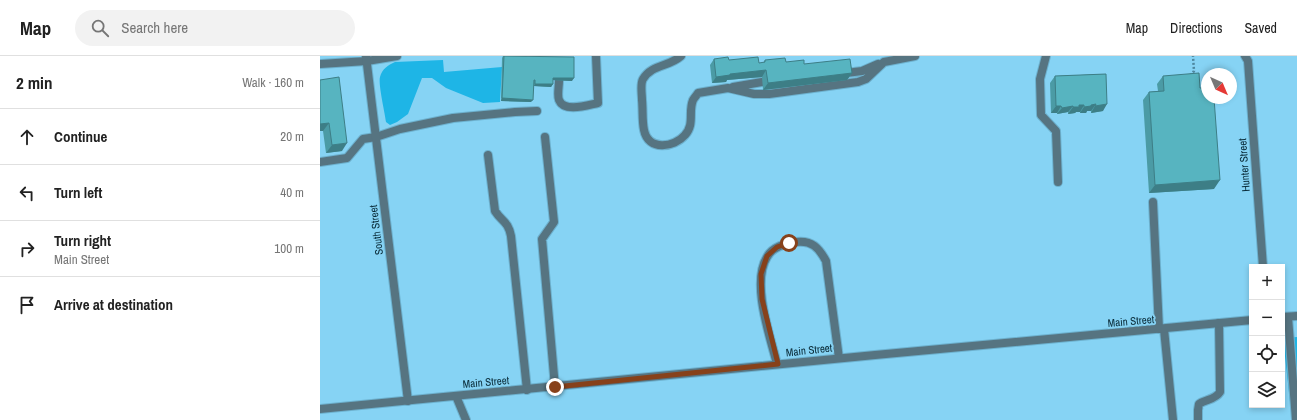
<!DOCTYPE html>
<meta charset="utf-8">
<style>
body{margin:0;font-family:"Archivo Narrow",sans-serif;background:#f2f2f2;color:#222}
.controls{position:absolute;right:12px;bottom:12px;display:grid;overflow:hidden;border-radius:0px;box-shadow:0 2px 6px #0003}
.controls button{width:36px;height:36px;display:grid;place-items:center;padding:0;border:0;border-bottom:1px solid #e0e0e0;background:#fff;color:#222;font:20px sans-serif}
.compass{position:absolute;left:881px;top:12px;width:36px;height:36px;border-radius:50%;background:#fff;box-shadow:0 2px 6px #0003;rotate:136deg}
.stop{position:absolute;width:12px;height:12px;margin:-9px;border:3px solid #87411a;border-radius:50%;background:#fff}
.stop.end{background:#87411a;border-color:#fff;box-shadow:0 1px 4px #0008}
.list{margin:0;padding:0;list-style:none}
h2{display:flex;justify-content:space-between;align-items:center;height:52px;margin:0;padding:0 16px;font-size:17px}
h2 small{font-size:13px;font-weight:400;color:#767676}
.list li{display:grid;grid-template-columns:26px 1fr auto;gap:12px;align-items:center;box-sizing:border-box;height:56px;padding:0 16px;border-top:1px solid #e0e0e0}
.list b{display:block;font-size:15px;white-space:nowrap}
.list p{margin:0;font-size:13px;white-space:nowrap;color:#767676}
.list em{font-size:13px;font-style:normal;color:#767676}
.icon{flex:none;width:22px;height:22px;fill:none;stroke:currentColor;stroke-width:2;stroke-linecap:round;stroke-linejoin:round}
.map{position:relative;flex:none;width:977px;height:364px;overflow:hidden}
header{display:flex;align-items:center;gap:24px;box-sizing:border-box;height:56px;padding:0 20px;background:#fff;border-bottom:1px solid #e0e0e0}
header strong{font-size:19px}
nav{display:flex;gap:22px;margin-inline-start:auto;font-size:14px}
.search{width:280px;height:36px;background:#f2f2f2;display:flex;align-items:center;gap:10px;box-sizing:border-box;padding:0 14px;border-radius:22px;color:#767676;font-size:15px}
main{display:flex}
aside{flex:1;background:#fff}
.map>svg:first-child{display:block}
</style>
<header>
<strong>Map</strong>
<div class="search"><svg class="icon" aria-label="search" viewBox="0 0 24 24"><circle cx="10" cy="10" r="6"/><path d="M15 15l6 6"/></svg>Search here</div>
<nav><a>Map</a><a>Directions</a><a>Saved</a></nav>
</header>
<main>
<aside>
<h2>2 min<small>Walk · 160 m</small></h2>
<ul class="list">
<li><svg class="icon" aria-label="ahead" viewBox="0 0 24 24"><path d="M12 20V5M6 11l6-6 6 6"/></svg><div><b>Continue</b></div><em>20 m</em></li>
<li><svg class="icon" aria-label="left" viewBox="0 0 24 24"><path d="M17 20v-9H6M10 6l-5 5 5 5"/></svg><div><b>Turn left</b></div><em>40 m</em></li>
<li><svg class="icon" aria-label="right" viewBox="0 0 24 24"><path d="M7 20v-9h11M14 6l5 5-5 5"/></svg><div><b>Turn right</b><p>Main Street</p></div><em>100 m</em></li>
<li><svg class="icon" aria-label="arrive" viewBox="0 0 24 24"><path d="M6 21V4h12l-3 4 3 4H6"/></svg><div><b>Arrive at destination</b></div></li>
</ul>
</aside>
<div class="map">
<svg width="977" height="364" viewBox="0 0 977 364">
<rect width="100%" height="100%" fill="#86d3f4"/>
<path fill="#1eb5e6" d="M123 4 124 16 182 11 180 46 163 47 126 32 112 22H102L88 58 77 66 70 69 66 66C65 57 58 28 60 21 62 13 68 9 75 6Z
M977 281V364H972L963 282Z"/>
<g fill="none" stroke-linecap="round" stroke-linejoin="round">
<g stroke="#6db1ce" stroke-width="10">
<path id="service" d="M361 0C349 11 332 8 323 23 320 28 322 38 322 44 323 54 322 65 324 74 328 95 354 92 365 79 375 68 368 56 373 44 374 42 377 39 378 37L408 32 434 38H449L538 26 546 23 564 6 595 0
M726 0 720 23 721 59 736 75 738 126
M0 8 47 5 77 0
M526 17 542 15 558 8
M239 25C239 31 237 39 239 44 244 57 268 49 278 47L276 0
M413 31 442 26
M225 81 234 166 222 183 235 331
M168 99 175 155C182 166 188 165 191 180L207 334
M0 106 27 102 43 83 56 81 80 73 133 62 195 56 217 55
M833 146 839 273
M968 261 976 364
M844 273 853 364
M457 308C450 280 431 227 447 201 452 191 466 187 476 186 492 184 499 192 506 205L519 302
M878 364V354L879 348C886 343 895 344 900 336L899 267"/>
</g>
<g stroke="#6db1ce" stroke-width="10">
<path id="minor" d="M46 0 88 345
M925 0 928 5 943 211"/>
</g>
<g stroke="#6db1ce" stroke-width="10">
<path id="tertiary" d="M962 261 977 260
M136 340 146 364
M0 353 555 299 932 264"/>
</g>
<path stroke="#4e879f" stroke-width="2.5" stroke-dasharray="2 2" stroke-linecap="butt" d="M870 19 872 18 874 15 873 0"/>
<use href="#service" stroke="#567481" stroke-width="8"/>
<use href="#minor" stroke="#567481" stroke-width="8"/>
<use href="#tertiary" stroke="#567481" stroke-width="8"/>
</g>
<path fill="#4b9ba5" d="M183 0H206L252 25 233 24V28L231 31 214 30 211 46 181 45 182 2Z
M394 3 439 7H443L445 4 484 8 532 17 527 24 443 34 442 21 407 24 406 26 392 27 390 9Z
M786 18 783 55 771 57V55H767L766 57H760V56H756L755 57 748 58V56L737 58V57H731L730 27 735 20Z
M843 20 880 32 894 133 829 137 823 44 829 36 838 35 837 28Z
M0 24 22 95 6 97 3 75H0Z"/>
<path fill="#3d7e86" d="M446 14 442 21 407 24 406 26 392 27 396 21 410 18Z
M532 17 527 24 443 34 448 27Z
M233 22H254L252 25 231 24Z
M215 28H233L231 31 214 30Z
M182 42 213 44 211 46 181 45Z
M776 48 771 55H767L766 57H760L764 51 771 49Z
M787 48 783 55 771 57 775 50Z
M759 49H764L760 56H756L755 57 748 58 753 51Z
M736 50H741L737 57H731Z
M753 50 748 56 737 58 742 52Z
M9 67 3 75H0V68Z
M27 87 22 95 6 97 12 89Z
M900 124 894 133 829 137 835 129Z"/>
<path fill="#57b4c0" stroke="#3d7e86" d="M184 0 254 1V22H233V28H215V24H214L213 44 182 42Z
M408 1 409 4 438 1 439 7 445 6V4L465 2 466 6 484 4V8L530 3 532 17 448 27 446 14 410 18V19L396 21 394 3Z
M879 17 880 32H887V42H894L900 124 835 129 829 36 844 35 843 20Z
M786 18 787 48 775 50 776 48 771 49V50L764 51V49H759V51H753V50L742 52 741 50H736L735 20Z
M19 21 27 87 12 89 9 67 0 68V24Z"/>
<g fill="none" stroke-linecap="round" stroke-linejoin="round">
<path stroke="#87411a" stroke-width="5" d="M235 331 458 308 442 243 441 218 447 200 457 191 469 187"/>
</g>
<g text-anchor="middle" stroke-width="3.5" stroke-linejoin="round" paint-order="stroke">
<g font-size="11" fill="#092b38" stroke="#86d3f4">
<text transform="translate(924 109) rotate(-94)" y="4">Hunter Street</text>
<text transform="translate(56 174) rotate(-97)" y="4">South Street</text>
<text transform="translate(811 265) rotate(-5)" y="4">Main Street</text>
<text transform="translate(489 294) rotate(-6)" y="4">Main Street</text>
<text transform="translate(166 326) rotate(-5)" y="4">Main Street</text>
</g>
</g>
</svg>
<div class="controls">
<button>+</button>
<button>−</button>
<button><svg class="icon" aria-label="locate" viewBox="0 0 24 24"><circle cx="12" cy="12" r="6"/><path d="M12 2v4M12 18v4M2 12h4M18 12h4"/></svg></button>
<button><svg class="icon" aria-label="layers" viewBox="0 0 24 24"><path d="M12 4l9 5-9 5-9-5zM3 14l9 5 9-5"/></svg></button>
</div>
<svg class="compass" viewBox="-18 -18 36 36"><path d="M0-13l5 13h-10z" fill="#e53935"/><path d="M0 13l5-13h-10z" fill="#767676"/></svg>
<div class="stop" style="left:469px;top:187px"></div>
<div class="stop end" style="left:235px;top:331px"></div>
</div>
</main>
